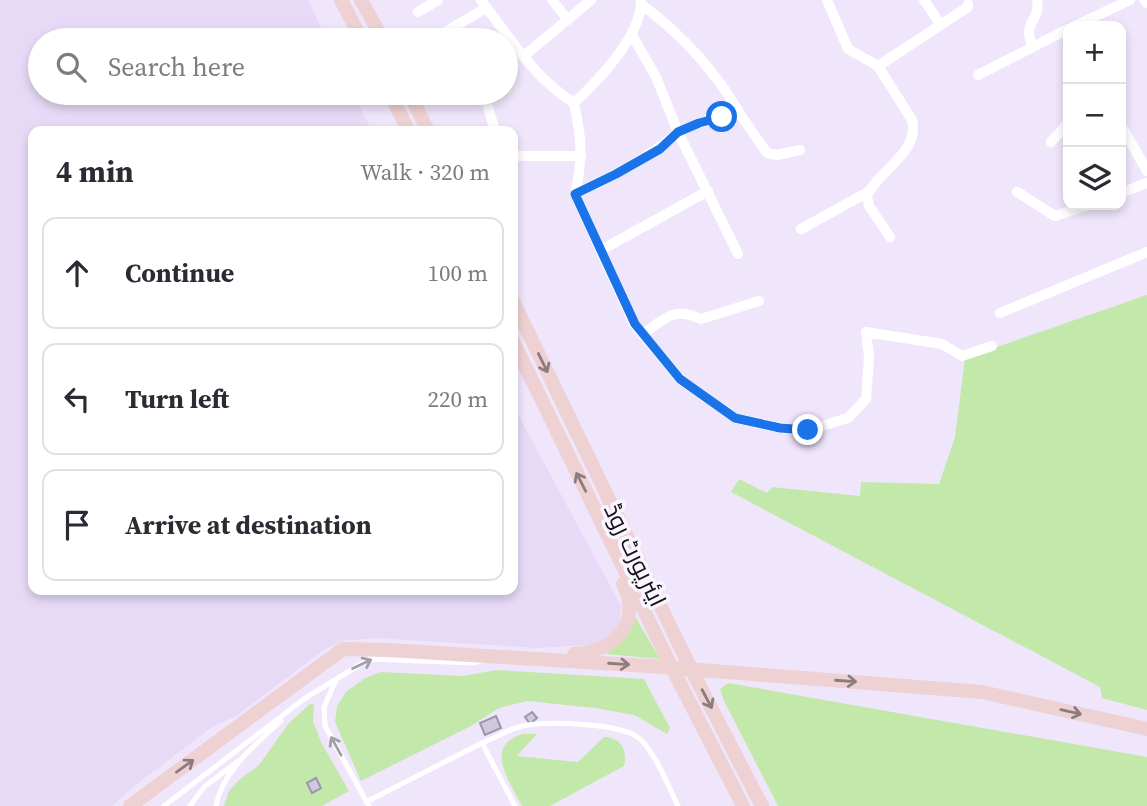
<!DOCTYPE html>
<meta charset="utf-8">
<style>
body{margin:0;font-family:"Source Serif 4",Cairo,serif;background:#f2f2f3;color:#2b2b33}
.controls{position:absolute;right:21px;top:21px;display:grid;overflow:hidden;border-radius:14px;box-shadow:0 4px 10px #0003}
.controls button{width:63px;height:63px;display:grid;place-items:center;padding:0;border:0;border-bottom:2px solid #e1e1e2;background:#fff;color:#2b2b33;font:35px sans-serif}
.stop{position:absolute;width:21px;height:21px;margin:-16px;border:5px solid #1a73e8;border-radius:50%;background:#fff}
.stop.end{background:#1a73e8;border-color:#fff;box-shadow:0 2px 7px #0008}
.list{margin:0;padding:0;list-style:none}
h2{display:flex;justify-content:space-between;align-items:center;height:91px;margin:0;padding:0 28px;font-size:30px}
h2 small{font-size:23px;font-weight:400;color:#7c7c81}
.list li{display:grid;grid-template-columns:46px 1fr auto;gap:21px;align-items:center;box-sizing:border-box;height:112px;margin:0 14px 14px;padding:0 14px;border:2px solid #e1e1e2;border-radius:14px}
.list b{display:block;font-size:26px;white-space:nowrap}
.list em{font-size:23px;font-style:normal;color:#7c7c81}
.icon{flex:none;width:38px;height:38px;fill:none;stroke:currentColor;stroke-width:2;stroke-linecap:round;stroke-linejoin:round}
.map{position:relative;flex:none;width:1147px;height:806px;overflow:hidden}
.search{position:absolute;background:#fff;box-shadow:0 4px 10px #0003;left:28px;top:28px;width:490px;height:77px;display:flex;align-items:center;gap:18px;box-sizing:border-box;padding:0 24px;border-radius:38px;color:#7c7c81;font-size:26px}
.panel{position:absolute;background:#fff;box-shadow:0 4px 10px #0003;left:28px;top:126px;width:490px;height:469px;border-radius:14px}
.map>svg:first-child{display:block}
</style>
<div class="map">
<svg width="1147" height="806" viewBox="0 0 1147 806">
<rect width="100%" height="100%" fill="#f0e6fc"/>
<path fill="#e7daf7" d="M0 0H308L327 40H40V93H353L372 131H33V590H513V405L621 606 620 620 613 632 601 642 588 645 538 648 376 638 342 641 325 649 236 716 212 727 133 787 112 806H0Z"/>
<path fill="#c3e9aa" d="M1147 295V710L1102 698 1100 687 731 492 739 479 767 493 772 487 860 496 861 482 939 484 955 437 965 358Z
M633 613 660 659 606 654 619 642Z
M496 670 644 679 670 728 667 734 634 715 595 708 527 701 499 708 471 726 361 781 335 722 337 706 346 692 365 678 381 672 463 676Z
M728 683 1147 757V806H778L724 701 720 689Z
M310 704H314L313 721 321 742 349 791 322 806H224L229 791 239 780 259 765 288 724Z
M522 734H537L517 756 578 762 604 737C621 737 628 751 624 766L550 806H522C510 782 483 747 522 734Z"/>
<path fill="#cfc8de" stroke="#9c96aa" stroke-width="2" d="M532 712 537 718 530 724 525 717Z
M496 716 501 728 485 735 480 723Z
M316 778 321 788 312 793 307 783Z"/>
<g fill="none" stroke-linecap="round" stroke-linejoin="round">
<path stroke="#fff" stroke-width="5" d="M336 680 324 707 325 726 369 806
M366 802 482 743
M164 806 304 699 369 659 474 663 480 661
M190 806 204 787 238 761
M216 806C222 771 256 744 281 721
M515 806 482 743C495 738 509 729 522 726 546 721 615 723 636 736 654 748 668 786 678 806"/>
<path stroke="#fff" stroke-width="10" d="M481 0C508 36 535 79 574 103 599 80 642 35 641 0
M552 0 568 20
M827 0 848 49 878 66 912 120C920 153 879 169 867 196L869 206 890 237
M924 0 941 25
M1144 0 1147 3
M641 4C681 34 715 70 740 114L699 123 678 132 738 254
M418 12 438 0
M1075 26 1130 0
M440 35 486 8
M1033 47C1021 21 1041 22 1037 0
M524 56 591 0
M878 66 968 7V4
M978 75 1068 29
M484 93 495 131
M574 103C582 139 583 159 575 194 612 176 648 159 678 132L656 77 632 35
M740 114 767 153 777 155 800 150
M1121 125 1147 171
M1051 142 1068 123
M513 156H581
M1017 192 1055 216 1088 205
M1121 193 1147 183
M575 194 634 324 680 379 735 418 780 428 809 430 848 418 866 399 869 357 866 332 942 344 962 356 992 346
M801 229 868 192
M601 250 708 191
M1000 313 1147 252
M643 334C665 319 673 306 701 319L759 301"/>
<path stroke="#eed1d3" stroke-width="14" d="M341 0 362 40
M361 0 383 40
M389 93 409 131
M409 93 428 131
M513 301 691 669 762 806
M513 341 672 668 743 806
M574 654C612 653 643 623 623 584
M130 806 343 649 390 650 649 666 982 692 1147 729"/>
</g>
<defs><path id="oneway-shaft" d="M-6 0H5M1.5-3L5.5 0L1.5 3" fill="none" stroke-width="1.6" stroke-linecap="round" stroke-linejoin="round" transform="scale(1.75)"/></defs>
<g stroke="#8c7b7f">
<use href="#oneway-shaft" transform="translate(543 363) rotate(64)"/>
<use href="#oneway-shaft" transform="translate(581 482) rotate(-117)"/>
<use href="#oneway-shaft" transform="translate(619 664) rotate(4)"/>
<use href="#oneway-shaft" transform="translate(846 681) rotate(4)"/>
<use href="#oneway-shaft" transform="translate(707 699) rotate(62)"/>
<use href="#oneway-shaft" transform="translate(1071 712) rotate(13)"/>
<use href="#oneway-shaft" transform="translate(185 766) rotate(-36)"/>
</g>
<g stroke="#a1a0a3">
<use href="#oneway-shaft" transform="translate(362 664) rotate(-26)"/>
<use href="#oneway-shaft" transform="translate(336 746) rotate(-119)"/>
</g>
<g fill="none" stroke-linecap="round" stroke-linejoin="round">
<path stroke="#1a73e8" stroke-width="9" d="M722 117 699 123 678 132 660 149 616 174 575 194 635 324 680 379 735 418 780 428 808 430"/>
</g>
<g text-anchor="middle" stroke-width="7" stroke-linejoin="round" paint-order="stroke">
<g font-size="24" fill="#151119" stroke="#faf6ff">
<text transform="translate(635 555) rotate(64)" y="8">ایئرپورٹ روڈ</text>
</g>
</g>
</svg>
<div class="controls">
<button>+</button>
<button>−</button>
<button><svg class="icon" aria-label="layers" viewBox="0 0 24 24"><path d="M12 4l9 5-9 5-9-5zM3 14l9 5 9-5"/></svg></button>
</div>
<div class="stop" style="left:722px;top:117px"></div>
<div class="stop end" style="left:808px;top:430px"></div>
<div class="search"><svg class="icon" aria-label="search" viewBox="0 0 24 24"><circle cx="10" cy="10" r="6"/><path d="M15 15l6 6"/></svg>Search here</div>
<section class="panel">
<h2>4 min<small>Walk · 320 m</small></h2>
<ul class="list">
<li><svg class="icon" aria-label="ahead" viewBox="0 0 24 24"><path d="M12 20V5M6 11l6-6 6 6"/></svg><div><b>Continue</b></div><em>100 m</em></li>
<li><svg class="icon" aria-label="left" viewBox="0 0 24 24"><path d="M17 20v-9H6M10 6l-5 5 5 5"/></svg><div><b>Turn left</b></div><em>220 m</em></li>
<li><svg class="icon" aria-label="arrive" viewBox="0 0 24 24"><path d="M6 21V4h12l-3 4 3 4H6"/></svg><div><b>Arrive at destination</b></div></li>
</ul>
</section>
</div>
